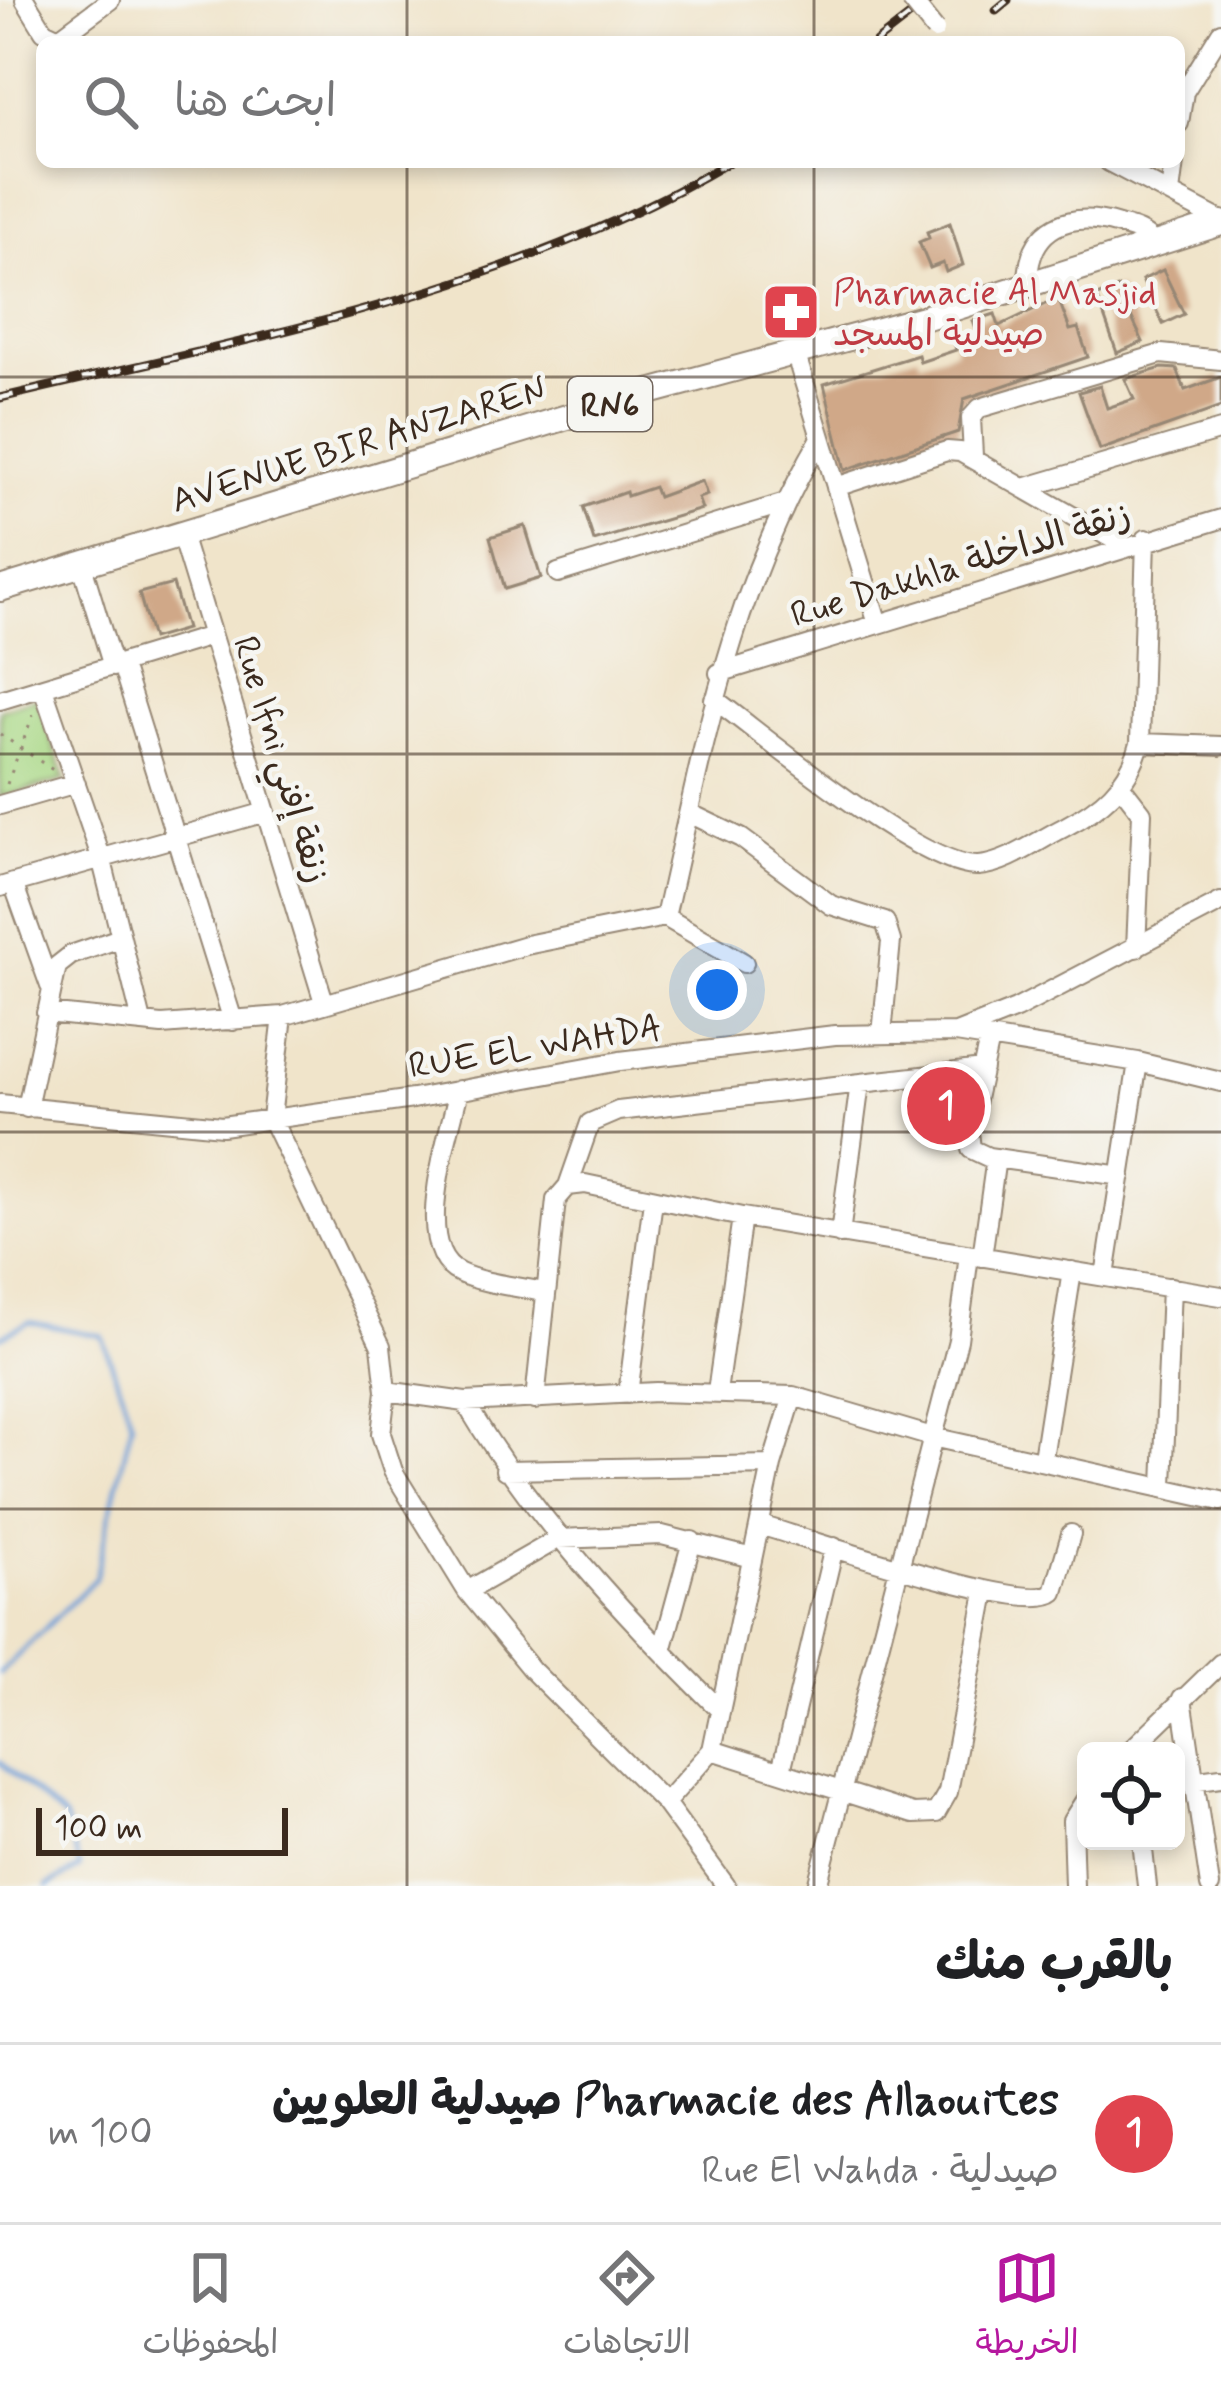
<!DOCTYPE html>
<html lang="ar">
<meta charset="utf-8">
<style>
body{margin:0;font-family:Mynerve,"Playpen Sans Arabic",sans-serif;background:#f6f6f6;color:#202124;direction:rtl}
.controls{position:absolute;right:36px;bottom:36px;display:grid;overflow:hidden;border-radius:18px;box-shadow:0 6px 18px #0003}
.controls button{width:108px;height:108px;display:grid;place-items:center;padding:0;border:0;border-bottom:3px solid #e0e0e0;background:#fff;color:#202124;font:60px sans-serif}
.scale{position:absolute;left:36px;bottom:30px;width:252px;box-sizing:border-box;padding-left:12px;border:6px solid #3b2a1e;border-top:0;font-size:33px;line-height:42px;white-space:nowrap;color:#3b2a1e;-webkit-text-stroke:9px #f6f6f2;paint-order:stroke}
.you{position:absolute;left:717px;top:990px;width:42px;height:42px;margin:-30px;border:9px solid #fff;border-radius:50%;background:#1a73e8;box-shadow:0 0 0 18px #1a73e833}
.badge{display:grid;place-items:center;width:78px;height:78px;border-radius:50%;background:#b5179e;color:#fff;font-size:39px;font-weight:700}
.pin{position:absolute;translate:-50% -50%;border:6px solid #fff;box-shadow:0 3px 12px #0006}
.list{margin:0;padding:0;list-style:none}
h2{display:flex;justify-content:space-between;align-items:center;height:156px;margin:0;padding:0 48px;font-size:51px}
h2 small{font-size:39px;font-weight:400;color:#757577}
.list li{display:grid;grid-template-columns:78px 1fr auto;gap:36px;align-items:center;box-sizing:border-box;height:180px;padding:0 48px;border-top:3px solid #e0e0e0}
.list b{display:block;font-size:45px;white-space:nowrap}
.list p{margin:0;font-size:39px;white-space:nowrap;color:#757577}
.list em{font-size:39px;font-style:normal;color:#757577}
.icon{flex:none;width:66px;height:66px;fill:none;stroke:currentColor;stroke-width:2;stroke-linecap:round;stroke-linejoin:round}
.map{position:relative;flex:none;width:1221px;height:1886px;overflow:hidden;direction:ltr}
.search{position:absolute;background:#fff;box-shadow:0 6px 18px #0003;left:36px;right:36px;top:36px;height:132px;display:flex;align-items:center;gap:30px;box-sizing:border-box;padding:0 42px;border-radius:18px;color:#757577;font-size:45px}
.sheet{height:336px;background:#fff}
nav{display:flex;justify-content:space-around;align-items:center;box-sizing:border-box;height:168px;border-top:3px solid #e0e0e0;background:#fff;font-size:33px;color:#757577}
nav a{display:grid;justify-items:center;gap:6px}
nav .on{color:#b5179e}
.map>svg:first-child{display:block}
</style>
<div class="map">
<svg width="1221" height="1886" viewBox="0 0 1221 1886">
<rect width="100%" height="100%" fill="#f6f6f2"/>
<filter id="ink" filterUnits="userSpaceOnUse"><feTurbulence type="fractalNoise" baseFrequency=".00833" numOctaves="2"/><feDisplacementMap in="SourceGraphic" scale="24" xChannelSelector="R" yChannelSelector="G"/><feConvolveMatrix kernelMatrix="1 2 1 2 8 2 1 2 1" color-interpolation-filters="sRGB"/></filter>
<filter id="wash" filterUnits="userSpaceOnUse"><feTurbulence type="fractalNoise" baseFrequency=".004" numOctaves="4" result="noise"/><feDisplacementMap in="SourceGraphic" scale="48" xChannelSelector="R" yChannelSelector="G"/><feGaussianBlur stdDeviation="2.7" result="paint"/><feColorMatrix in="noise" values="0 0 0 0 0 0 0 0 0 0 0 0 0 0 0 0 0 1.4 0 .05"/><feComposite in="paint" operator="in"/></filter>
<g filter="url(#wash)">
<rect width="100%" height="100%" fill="#f0e4ca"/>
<path fill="#a9d885" stroke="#728152" stroke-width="3" d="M37 698 65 780 0 797V710Z"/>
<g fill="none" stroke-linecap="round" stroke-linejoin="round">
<path stroke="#6c9ed7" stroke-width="4.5" d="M0 1337 29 1322 102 1336 132 1422 95 1579 0 1673
M0 1762 65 1819 80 1868 47 1886"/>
</g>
<g id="blocks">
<path fill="#d0a888" d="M950 223 963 265 946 272 943 263 930 268 919 242 929 238 927 232Z
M1163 270 1184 314 1163 324 1142 280Z
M1118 288 1143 342 1117 353 1097 296Z
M1058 298 1070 330 1078 328 1088 357 964 399 958 432 845 470 824 384 918 355 920 362 956 350 954 341 978 335 973 321 995 314 999 326Z
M1162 368 1177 369 1185 390 1221 377V407L1100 450 1079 392 1100 386 1107 408 1134 399 1125 379Z
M702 481 707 495 698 498 702 509 594 541 583 507 626 492 627 496 654 487 658 497Z
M525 526 541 578 505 589 490 537Z
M173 584 186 629 152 639 139 593Z"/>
</g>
</g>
<g filter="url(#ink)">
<use href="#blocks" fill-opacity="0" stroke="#968774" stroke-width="3"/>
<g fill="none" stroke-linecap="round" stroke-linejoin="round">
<g stroke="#968774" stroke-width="22">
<path id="minor" d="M25 0 44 31 59 38 110 0
M1179 123 1184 92 1221 32
M1109 162 1221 221
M1170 193 1174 162
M1028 283C1028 226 1070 210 1119 225 1133 229 1143 231 1153 242
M795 352 878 624
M973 456 971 418 980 408 1161 354 1221 360
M836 487 947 451 960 452 1125 546
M1024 488 1221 430
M181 535 324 1002
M82 565 113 667
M558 573 782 504
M122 665 233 1021
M719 673 1221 519
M43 688 101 857 142 1022
M714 699C766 737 921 868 978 866 1007 864 1037 841 1063 828 1101 808 1129 786 1140 743L1146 539
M0 700 211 636
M1140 743 1221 746
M1121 786 1142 813 1136 948
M0 805 73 784
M689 813 741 838 831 905 885 922 891 941 882 1034
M13 883 50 986
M0 887 266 812
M665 917C705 743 729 595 821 438
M46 1013 162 1025 283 1016 526 945 665 917 744 963
M283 1016 271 1118 381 1346 386 1391 381 1434 393 1471 467 1591 531 1669 665 1803 726 1886
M956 1033 1016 1009 1221 902
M989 1039 969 1131 971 1149 988 1157 1121 1176
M459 1090C450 1132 409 1250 460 1273 484 1284 516 1286 542 1292
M0 1104 222 1126 413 1099 620 1061 835 1035 956 1033 1138 1062 1221 1082
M27 1108 57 966 71 955 120 938
M568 1186 585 1184 742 1217 1221 1296
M840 1234 860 1083
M982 1257 996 1158
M1105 1276 1138 1062
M386 1391 465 1402 656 1392 793 1396 932 1437 1221 1501
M717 1392 742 1217
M628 1394 653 1200
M535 1400 556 1200 568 1186 590 1123 618 1111 983 1069
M465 1402C535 1520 623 1614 720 1710
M1043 1458 1072 1271
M505 1470 772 1465
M1163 1485 1171 1287
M760 1525C804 1538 1028 1615 1054 1592L1071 1534
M467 1591 558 1539 662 1535 752 1558
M662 1651 692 1541
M1182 1698 1210 1886
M712 1750 913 1814 936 1813 948 1792 986 1592
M1130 1751 1221 1663
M781 1771 834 1547
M1176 1783 1221 1777
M665 1803 712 1750 772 1465 793 1396
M1142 1841 1147 1886
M817 1886 958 1340 969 1255
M1074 1886 1072 1821 1086 1799"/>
</g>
<g stroke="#968774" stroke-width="28">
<path id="major" d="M0 589 653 391 927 317 1221 223"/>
</g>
<path stroke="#968774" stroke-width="3" stroke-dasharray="3 9" stroke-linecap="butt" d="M0 734 53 770
M7 784 33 715"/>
<use href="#minor" stroke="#fff" stroke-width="18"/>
<use href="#major" stroke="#fff" stroke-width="24"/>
<g stroke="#3b2a1e" stroke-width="9">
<path id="rail" d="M996 10 1008 0
M876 42 930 0
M0 398C250 338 505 294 729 162"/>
</g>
<use href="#rail" stroke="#f6f6f2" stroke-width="4.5" stroke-dasharray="14" stroke-linecap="butt"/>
<g stroke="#968774" stroke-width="22" stroke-linecap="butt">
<path id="minor-bridge" d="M911 0 935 30"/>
</g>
<use href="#minor-bridge" stroke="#fff" stroke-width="18"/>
</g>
</g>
<path fill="none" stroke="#3b2a1e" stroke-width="3" stroke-opacity="0.55" d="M407 0V42M814 0V42M407 162V1886M814 162V1886M0 377H1221M0 754H1221M0 1132H1221M0 1509H1221"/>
<defs>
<g id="pharmacy-square" transform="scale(3)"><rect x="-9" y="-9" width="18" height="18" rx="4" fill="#e0444e" stroke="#f6f6f2"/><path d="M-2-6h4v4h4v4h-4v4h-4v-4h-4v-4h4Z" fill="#fff"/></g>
</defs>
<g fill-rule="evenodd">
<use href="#pharmacy-square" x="791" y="312"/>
</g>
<g text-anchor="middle" stroke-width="9" stroke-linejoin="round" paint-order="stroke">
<rect fill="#f6f6f2" stroke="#73675e" stroke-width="3" x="568" y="377" width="84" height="54" rx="9"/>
<g font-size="33" font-weight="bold" fill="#3b2a1e">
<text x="610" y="416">RN6</text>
</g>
<g font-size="36" fill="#be3a42" stroke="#f6f6f2" text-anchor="start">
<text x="833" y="304">Pharmacie Al Masjid<tspan x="833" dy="41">صيدلية المسجد</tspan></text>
</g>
<g font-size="36" fill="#3b2a1e" stroke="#f6f6f2">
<text transform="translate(358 443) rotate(-17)" y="13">AVENUE BIR ANZAREN</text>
<text transform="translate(960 563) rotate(-17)" y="13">Rue Dakhla زنقة الداخلة</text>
<text transform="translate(283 759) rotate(73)" y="13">Rue Ifni زنقة إفني</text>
<text transform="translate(535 1045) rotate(-9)" y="13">RUE EL WAHDA</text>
</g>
</g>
</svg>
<div class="controls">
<button><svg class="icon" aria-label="locate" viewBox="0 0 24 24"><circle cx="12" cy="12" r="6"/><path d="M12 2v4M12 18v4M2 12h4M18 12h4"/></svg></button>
</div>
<div class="scale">100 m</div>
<div class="you"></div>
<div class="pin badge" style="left:946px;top:1106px;background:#e0444e">1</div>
<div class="search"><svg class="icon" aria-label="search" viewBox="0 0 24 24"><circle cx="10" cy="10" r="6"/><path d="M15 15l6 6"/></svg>ابحث هنا</div>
</div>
<section class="sheet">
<h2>بالقرب منك<small></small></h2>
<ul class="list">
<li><span class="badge" style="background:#e0444e">1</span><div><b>Pharmacie des Allaouites صيدلية العلويين</b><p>صيدلية · Rue El Wahda</p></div><em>100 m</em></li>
</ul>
</section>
<nav>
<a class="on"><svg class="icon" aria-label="map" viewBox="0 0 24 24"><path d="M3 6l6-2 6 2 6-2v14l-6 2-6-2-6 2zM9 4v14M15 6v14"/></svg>الخريطة</a>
<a><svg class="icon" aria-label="directions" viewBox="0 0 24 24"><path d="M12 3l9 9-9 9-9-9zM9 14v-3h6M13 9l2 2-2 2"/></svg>الاتجاهات</a>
<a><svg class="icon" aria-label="saved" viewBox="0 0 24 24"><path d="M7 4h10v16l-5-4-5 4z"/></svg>المحفوظات</a>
</nav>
